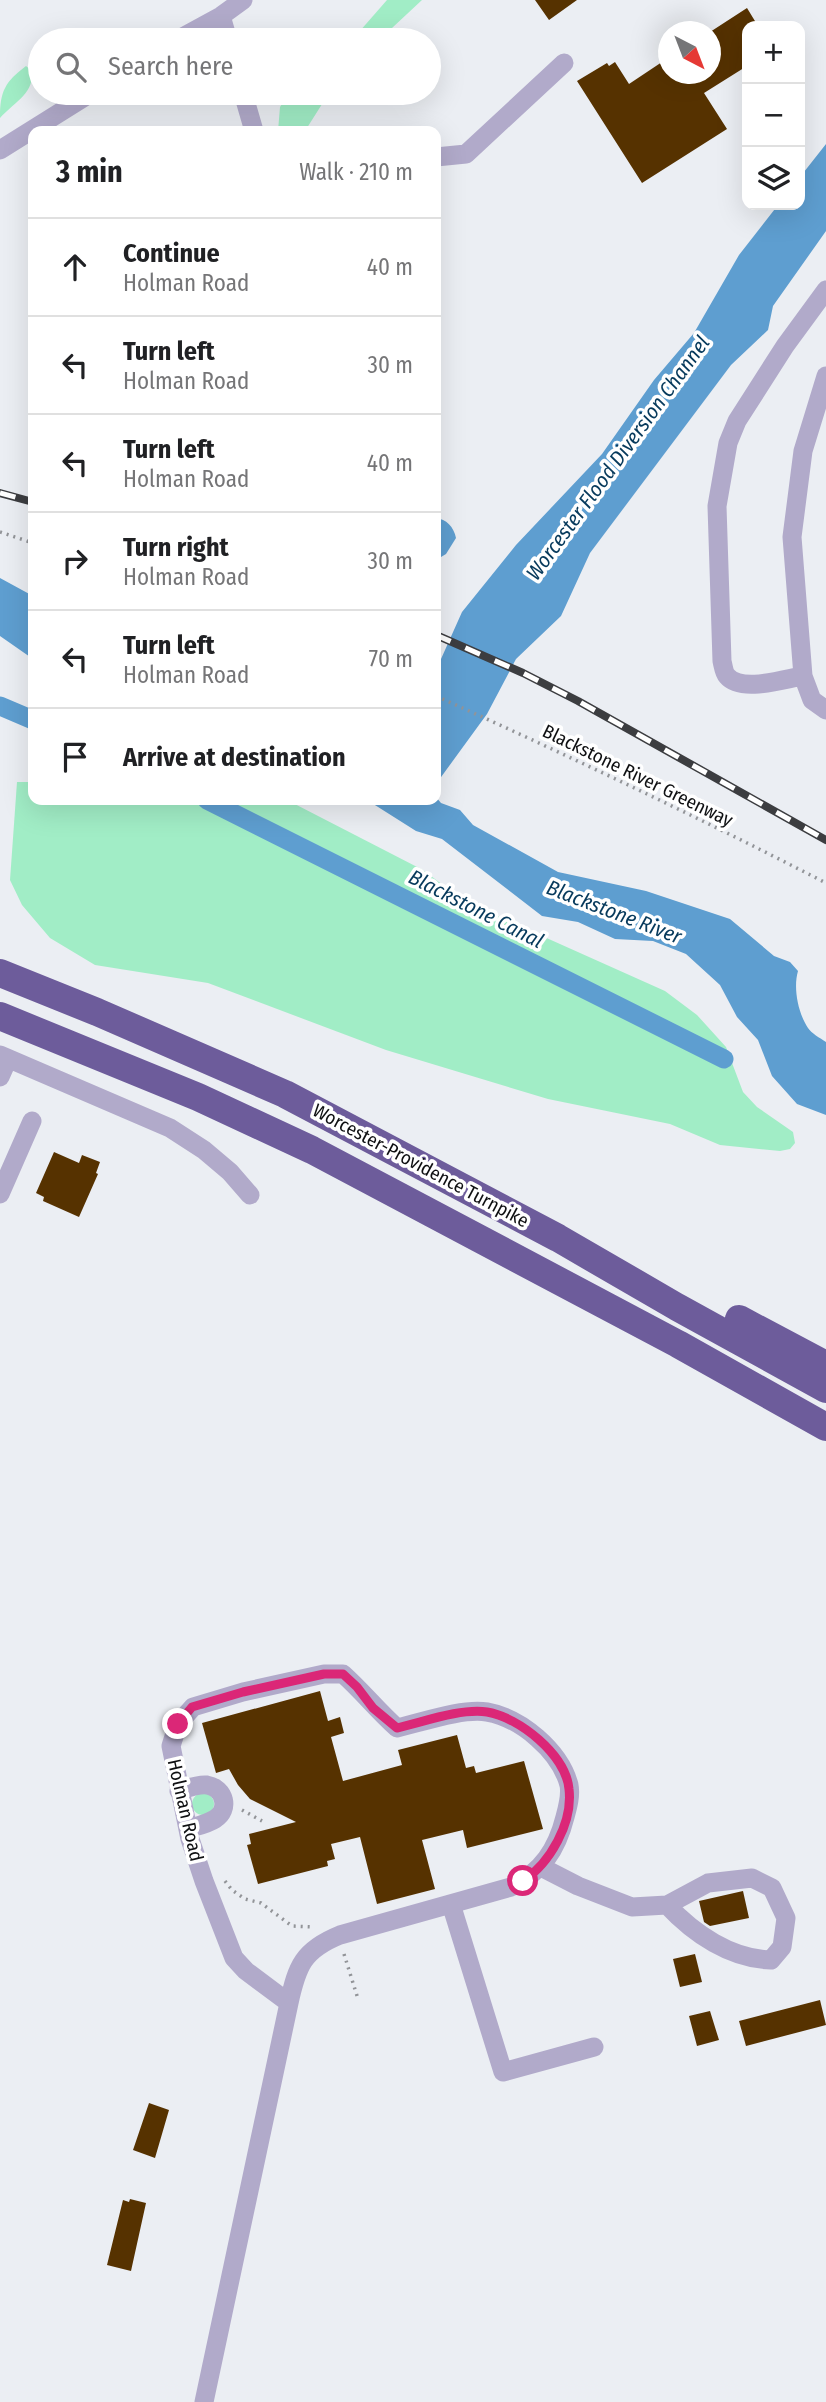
<!DOCTYPE html>
<meta charset="utf-8">
<style>
body{margin:0;font-family:"Fira Sans Condensed",sans-serif;background:#f2f2f2;color:#202124}
.controls{position:absolute;right:21px;top:21px;display:grid;overflow:hidden;border-radius:14px;box-shadow:0 7px 28px #0002}
.controls button{width:63px;height:63px;display:grid;place-items:center;padding:0;border:0;border-bottom:2px solid #e0e0e0;background:#fff;color:#202124;font:35px sans-serif}
.compass{position:absolute;left:658px;top:21px;width:63px;height:63px;border-radius:50%;background:#fff;box-shadow:0 7px 28px #0002;rotate:138deg}
.stop{position:absolute;width:21px;height:21px;margin:-16px;border:5px solid #db2777;border-radius:50%;background:#fff}
.stop.end{background:#db2777;border-color:#fff;box-shadow:0 2px 7px #0008}
.list{margin:0;padding:0;list-style:none}
h2{display:flex;justify-content:space-between;align-items:center;height:91px;margin:0;padding:0 28px;font-size:30px}
h2 small{font-size:23px;font-weight:400;color:#757577}
.list li{display:grid;grid-template-columns:46px 1fr auto;gap:21px;align-items:center;box-sizing:border-box;height:98px;padding:0 28px;border-top:2px solid #e0e0e0}
.list b{display:block;font-size:26px;white-space:nowrap}
.list p{margin:0;font-size:23px;white-space:nowrap;color:#757577}
.list em{font-size:23px;font-style:normal;color:#757577}
.icon{flex:none;width:38px;height:38px;fill:none;stroke:currentColor;stroke-width:2;stroke-linecap:round;stroke-linejoin:round}
.map{position:relative;flex:none;width:826px;height:2402px;overflow:hidden}
.search{position:absolute;background:#fff;box-shadow:0 7px 28px #0002;left:28px;top:28px;width:413px;height:77px;display:flex;align-items:center;gap:18px;box-sizing:border-box;padding:0 24px;border-radius:38px;color:#757577;font-size:26px}
.panel{position:absolute;background:#fff;box-shadow:0 7px 28px #0002;left:28px;top:126px;width:413px;height:679px;border-radius:14px}
.map>svg:first-child{display:block}
</style>
<div class="map">
<svg width="826" height="2402" viewBox="0 0 826 2402">
<rect width="100%" height="100%" fill="#ebeef3"/>
<path fill="#a1edc6" d="M387 0H422L392 28 385 40H352Z
M26 66 32 71C34 94 14 102 0 118 0 91 5 82 26 66Z
M289 93H334L324 101 305 131H278L280 107Z
M17 782H33V800H287L423 870 464 901 665 991 697 1015 726 1047 743 1092 757 1107 793 1132 795 1143 790 1149 780 1151 720 1145 670 1124 548 1099 386 1050 208 983 95 965 50 938 22 905 10 880Z
M192 1804a11 11 0 1 1 22 0a11 11 0 1 1-22 0Z"/>
<path fill="#5e9ed0" d="M826 144V231L773 306 768 330 731 365 590 553 561 616 516 659 487 714 436 784V664L441 659 462 612 516 545 602 454 654 380 694 333 739 255 778 205H800V177Z
M436 518C446 519 454 527 456 538L446 554 436 560Z
M0 578 33 596V659L0 636Z
M436 797 441 803 460 810 473 825 558 872 646 891 730 919 774 956 790 962 798 971C793 988 798 1013 808 1028 811 1033 820 1038 826 1042V1115L797 1104 772 1076 758 1040 737 1017 720 985 686 954 653 941 615 939 578 922 542 916 442 839 416 831 367 800H436Z"/>
<g fill="none" stroke-linecap="round" stroke-linejoin="round">
<path stroke="#5e9ed0" stroke-width="19" d="M0 706 33 720
M207 800 724 1059"/>
</g>
<path fill="#563200" d="M535 0H577L549 20Z
M747 8 758 26H747V66L704 93 727 129 642 183 577 81 607 63 609 66 615 62 629 84 668 58V74H710V32Z
M54 1152 79 1163 82 1155 100 1162 96 1173 98 1174 79 1217 43 1201 44 1197 36 1193Z
M320 1691 328 1721 340 1717 344 1733 331 1737 343 1781 402 1765 398 1750 457 1735 466 1768 474 1766 476 1773 524 1761 543 1829 467 1848 463 1830 422 1840 435 1889 377 1904 360 1837 331 1844 335 1859 327 1861 328 1866 258 1884 247 1845 251 1844 249 1834 296 1822 250 1799 238 1785 229 1769 216 1773 202 1723Z
M743 1891 749 1918 710 1926 704 1922 699 1901Z
M695 1954 702 1982 680 1987 673 1959Z
M820 2000 826 2025 746 2046 739 2021Z
M710 2011 719 2040 697 2046 689 2016Z
M149 2103 169 2110 155 2158 133 2150Z
M130 2199 146 2203 131 2271 107 2265 123 2200 129 2202Z"/>
<g fill="none" stroke-linecap="round" stroke-linejoin="round">
<path stroke="#929498" stroke-width="3.5" stroke-dasharray="2 5" stroke-linecap="butt" d="M0 532 33 543
M436 696C567 755 698 817 826 883
M242 1810 262 1821
M225 1881 232 1890 245 1899 261 1903 292 1926 314 1927
M344 1954 358 1999"/>
<path stroke="#b1aaca" stroke-width="19" d="M221 16 228 40
M177 40 221 16 243 0
M243 93 254 131
M0 150 91 93
M436 157 466 154 564 63
M826 376 803 451 792 537 803 676 812 700 826 710
M803 676C784 679 741 693 727 676 724 673 723 665 722 661L717 506 728 443 737 421 785 346 826 290
M0 1055 170 1128 204 1150 230 1172 250 1195
M0 1077 8 1059
M0 1194 32 1121
M324 1674H343C362 1691 377 1710 397 1728 423 1722 462 1708 487 1712 521 1718 560 1751 569 1785 571 1795 568 1806 565 1817 557 1849 542 1872 511 1887L340 1935C303 1950 297 1966 289 2003L246 1971 234 1958 204 1881 190 1839 171 1746 178 1724 193 1707 243 1692Z
M179 1791C188 1788 198 1784 207 1785 225 1788 230 1810 215 1819 207 1824 197 1826 188 1829
M541 1867 578 1886 632 1907 667 1905 708 1883 752 1878 772 1888 786 1918 782 1947 771 1960C731 1959 694 1934 667 1905
M451 1904 503 2072 594 2047
M204 2402 289 2003"/>
<path stroke="#6d5c9b" stroke-width="28" d="M0 973 97 1012 285 1094 558 1238 677 1307 826 1389
M0 1016 198 1097 312 1150 678 1344 826 1427
M739 1319 826 1365"/>
<g stroke="#3c3d40" stroke-width="8">
<path id="rail" d="M0 493 33 502
M436 635 523 673 578 701 826 840"/>
</g>
<use href="#rail" stroke="#fff" stroke-width="5" stroke-dasharray="16" stroke-linecap="butt"/>
</g>
<g fill="none" stroke-linecap="round" stroke-linejoin="round">
<path stroke="#db2777" stroke-width="9" d="M178 1724 192 1707 243 1692 324 1674H343L357 1687 373 1708 397 1728C423 1722 461 1708 487 1712 519 1717 566 1755 569 1789 573 1823 550 1863 523 1881"/>
</g>
<g text-anchor="middle" stroke-width="7" stroke-linejoin="round" paint-order="stroke">
<g font-size="19" fill="#0f1012" stroke="#fff">
<text transform="translate(638 775) rotate(26)" y="7">Blackstone River Greenway</text>
<text transform="translate(421 1165) rotate(28)" y="7">Worcester-Providence Turnpike</text>
<text transform="translate(186 1810) rotate(77)" y="7">Holman Road</text>
</g>
<g font-size="21" font-style="italic" fill="#073a5c" stroke="#fff">
<text transform="translate(618 458) rotate(-54)" y="7">Worcester Flood Diversion Channel</text>
<text transform="translate(476 909) rotate(27)" y="7">Blackstone Canal</text>
<text transform="translate(614 912) rotate(21)" y="7">Blackstone River</text>
</g>
</g>
</svg>
<div class="controls">
<button>+</button>
<button>−</button>
<button><svg class="icon" aria-label="layers" viewBox="0 0 24 24"><path d="M12 4l9 5-9 5-9-5zM3 14l9 5 9-5"/></svg></button>
</div>
<svg class="compass" viewBox="-18 -18 36 36"><path d="M0-13l5 13h-10z" fill="#e53935"/><path d="M0 13l5-13h-10z" fill="#757577"/></svg>
<div class="stop" style="left:523px;top:1881px"></div>
<div class="stop end" style="left:178px;top:1724px"></div>
<div class="search"><svg class="icon" aria-label="search" viewBox="0 0 24 24"><circle cx="10" cy="10" r="6"/><path d="M15 15l6 6"/></svg>Search here</div>
<section class="panel">
<h2>3 min<small>Walk · 210 m</small></h2>
<ul class="list">
<li><svg class="icon" aria-label="ahead" viewBox="0 0 24 24"><path d="M12 20V5M6 11l6-6 6 6"/></svg><div><b>Continue</b><p>Holman Road</p></div><em>40 m</em></li>
<li><svg class="icon" aria-label="left" viewBox="0 0 24 24"><path d="M17 20v-9H6M10 6l-5 5 5 5"/></svg><div><b>Turn left</b><p>Holman Road</p></div><em>30 m</em></li>
<li><svg class="icon" aria-label="left" viewBox="0 0 24 24"><path d="M17 20v-9H6M10 6l-5 5 5 5"/></svg><div><b>Turn left</b><p>Holman Road</p></div><em>40 m</em></li>
<li><svg class="icon" aria-label="right" viewBox="0 0 24 24"><path d="M7 20v-9h11M14 6l5 5-5 5"/></svg><div><b>Turn right</b><p>Holman Road</p></div><em>30 m</em></li>
<li><svg class="icon" aria-label="left" viewBox="0 0 24 24"><path d="M17 20v-9H6M10 6l-5 5 5 5"/></svg><div><b>Turn left</b><p>Holman Road</p></div><em>70 m</em></li>
<li><svg class="icon" aria-label="arrive" viewBox="0 0 24 24"><path d="M6 21V4h12l-3 4 3 4H6"/></svg><div><b>Arrive at destination</b></div></li>
</ul>
</section>
</div>
